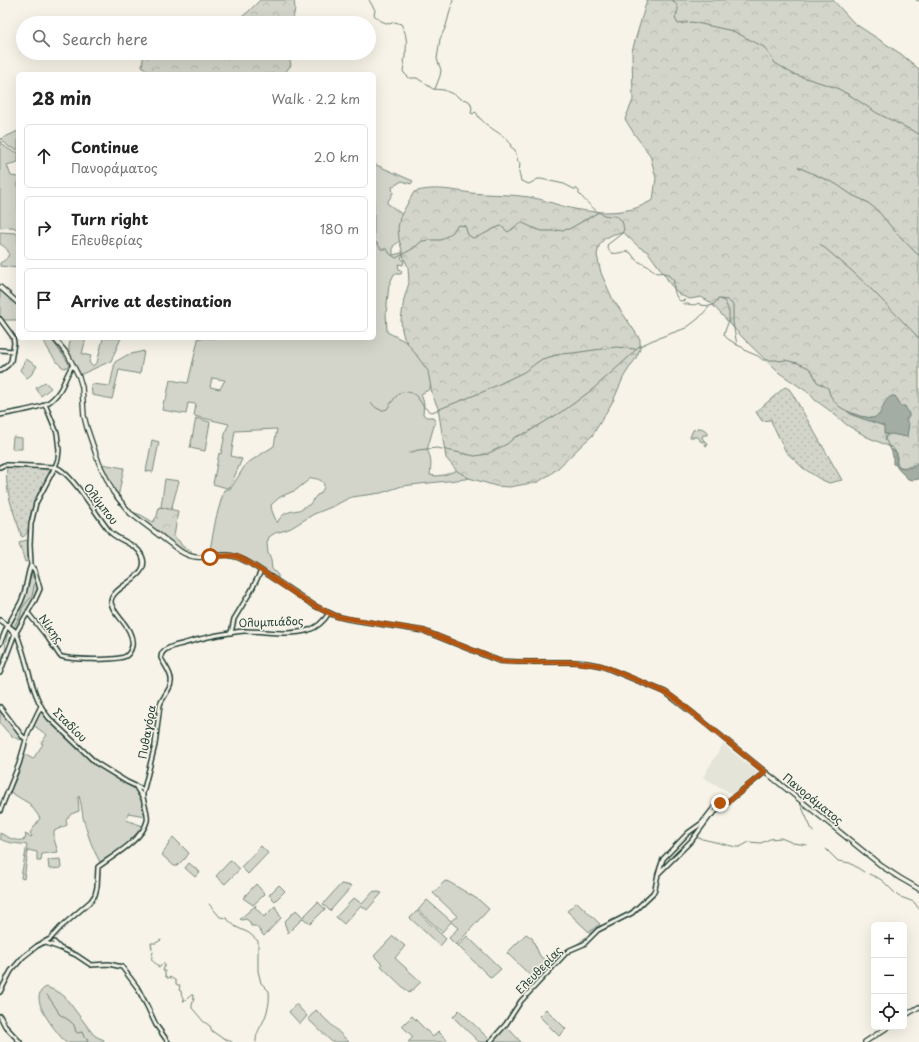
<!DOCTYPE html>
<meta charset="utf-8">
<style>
body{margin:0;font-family:"Playpen Sans",sans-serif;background:#f6f6f6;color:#222}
.controls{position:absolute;right:12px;bottom:12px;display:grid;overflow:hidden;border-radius:6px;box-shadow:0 4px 16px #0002}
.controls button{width:36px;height:36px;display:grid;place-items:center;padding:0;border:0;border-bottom:1px solid #e0e0e0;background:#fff;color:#222;font:20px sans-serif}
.stop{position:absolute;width:12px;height:12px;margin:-9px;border:3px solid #b45309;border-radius:50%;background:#fff}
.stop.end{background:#b45309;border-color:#fff;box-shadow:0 1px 4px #0008}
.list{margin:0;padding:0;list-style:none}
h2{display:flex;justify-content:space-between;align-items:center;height:52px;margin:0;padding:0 16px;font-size:17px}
h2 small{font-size:13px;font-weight:400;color:#767676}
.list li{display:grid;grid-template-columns:26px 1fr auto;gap:12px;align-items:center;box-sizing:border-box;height:64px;margin:0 8px 8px;padding:0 8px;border:1px solid #e0e0e0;border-radius:6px}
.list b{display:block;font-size:15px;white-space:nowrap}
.list p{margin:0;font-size:13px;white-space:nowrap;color:#767676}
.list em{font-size:13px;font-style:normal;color:#767676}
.icon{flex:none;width:22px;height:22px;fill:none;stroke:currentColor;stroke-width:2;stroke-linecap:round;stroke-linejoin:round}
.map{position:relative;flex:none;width:919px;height:1042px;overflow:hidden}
.search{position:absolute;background:#fff;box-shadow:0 4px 16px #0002;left:16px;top:16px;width:360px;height:44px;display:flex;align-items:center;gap:10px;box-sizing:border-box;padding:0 14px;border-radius:22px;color:#767676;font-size:15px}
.panel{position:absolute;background:#fff;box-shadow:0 4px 16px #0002;left:16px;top:72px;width:360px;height:268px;border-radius:6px}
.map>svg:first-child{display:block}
</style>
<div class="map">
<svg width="919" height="1042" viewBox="0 0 919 1042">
<defs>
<pattern id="forest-crowns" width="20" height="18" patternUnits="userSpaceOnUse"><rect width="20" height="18" fill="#d3d5ca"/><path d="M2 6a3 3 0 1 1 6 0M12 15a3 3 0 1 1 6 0" fill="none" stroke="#b5b8ae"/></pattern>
<pattern id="park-dots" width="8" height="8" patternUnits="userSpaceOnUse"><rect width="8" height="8" fill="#d3d5ca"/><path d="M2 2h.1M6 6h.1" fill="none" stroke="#b5b8ae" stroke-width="1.8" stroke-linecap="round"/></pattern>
</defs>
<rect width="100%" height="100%" fill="#f7f3e8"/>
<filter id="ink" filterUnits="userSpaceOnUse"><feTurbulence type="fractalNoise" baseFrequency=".025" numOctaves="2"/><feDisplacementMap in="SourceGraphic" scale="8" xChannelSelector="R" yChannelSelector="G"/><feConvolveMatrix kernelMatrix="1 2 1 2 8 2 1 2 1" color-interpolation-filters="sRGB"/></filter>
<g filter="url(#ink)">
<path fill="#e5e4d9" d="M723 744 757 772V774L732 794 703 777Z"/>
<path fill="#d3d5ca" stroke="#79897f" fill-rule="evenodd" d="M18 131V150L9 147 1 139Z
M0 141C5 147 10 152 18 152V162L7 165 11 176 18 177V230L13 227 0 228Z
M374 164 413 181 411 184 402 181 392 187 393 193 387 203 403 215C404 232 408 237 393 246V255L405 252 401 258 404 261 403 265 398 264 399 269 402 271 401 274H394L389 285 386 313 387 332 428 353 431 379 430 389 421 394 424 403 423 414 426 417H433L435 422 427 450C432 457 431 466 430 475L436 476 444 475 461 469 481 475 465 479 402 486 381 493 352 497 347 499 334 506 314 514 291 528 286 530 275 533 269 537 267 543 268 553 271 560 272 569 278 575V579C265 571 247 555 232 554 224 553 217 554 209 555L216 518 224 490 229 489 231 488 246 464 274 446 277 429 235 431 231 456 242 459 230 487 227 488 213 484 219 453 221 454 226 430 229 424 194 416 196 404 188 403 186 414 162 410 164 400H166L170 380 188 383 198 340V338H374ZM212 378 225 380 220 389 210 387ZM311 478C323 479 328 484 320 494L317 495 309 505 304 507 303 509C290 512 283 511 277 523L272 511 271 505 280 497 296 490Z
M0 232 16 233 18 236V268L0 266V263C12 257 11 250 0 244Z
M0 290 18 306V320H2L0 317Z
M43 338H50L68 362 69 365 67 367 64 368C56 364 46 347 43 338Z
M71 338H86L82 354 91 356 89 362 92 366 97 363 103 338H121L111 361 82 374H80C73 359 65 356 71 338Z
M144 351 140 374 119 370 112 399 92 395 91 384 110 386 115 362 127 355Z
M26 359 37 366 31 375 27 378 20 370Z
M45 382 51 388 41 396 36 388Z
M196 418 210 422 205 451 190 448Z
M13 437 22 438V449H12Z
M152 440 159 442 153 472 146 471Z
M102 464 124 468 118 497 109 480Z
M165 479 179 481 171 510 161 507Z
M26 540 28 541V561L25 562 19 543Z
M31 573H33C36 579 38 585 37 592 36 600 22 621 17 629L15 630 10 624C14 617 19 610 22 602 26 594 27 583 29 574Z
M0 711 24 740C12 740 7 731 0 723Z
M41 712 46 718 93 762 114 777 137 790 139 793 145 816 128 813 126 820 143 826 124 847 100 862C92 848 87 833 83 817 82 810 81 802 79 796L78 797 79 811 71 814 66 820 67 825 54 831V839L58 852 42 854 41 861H37V852L28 850 24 879 21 878V877L27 845C17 843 9 844 0 839V833C8 837 16 843 25 839L26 836 25 834 31 837 32 836 30 833 40 818 30 804 10 792 19 772 24 754 33 759 43 744 41 743 47 735 33 725Z
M173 837 189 853 185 859H184L177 866H174L162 855Z
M261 846 268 853 248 874 241 867Z
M60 859 61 868 49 869 48 860Z
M231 860 240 869 225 884 216 876Z
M189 863 200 872 195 877 185 868Z
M445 881 449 882 479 900 489 909 456 945 449 938 458 928 451 922 442 932 418 910 427 900 451 921 457 916 433 893Z
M256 884 265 894 253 905 243 898Z
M341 884 352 886 330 911 323 904Z
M279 885 285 891 275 901 269 895Z
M374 891 382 893 367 910 361 905 344 924 336 917 354 898 362 904Z
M318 902 325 909 310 924 303 918 288 933 284 922 296 910 303 917Z
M577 902 600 924 589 932 567 911Z
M256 905 255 907 264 917 275 906 281 918 264 936 256 926H251L250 922 246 919 242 920 240 919Z
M417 911 446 939 440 946 410 918Z
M601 925V926L595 930 583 942 568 949 546 970 549 961 552 957 579 943 595 929Z
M526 934 532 938 540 956 547 962 543 976 537 982 507 953Z
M393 936 405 946 395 958 421 982 409 993 381 966 382 964 374 956Z
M467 936 501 969 491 978 458 946Z
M47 987 60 993 65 997 93 1034 97 1037 104 1040 103 1042H65C57 1032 34 1006 40 993 41 990 44 988 47 987Z
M296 1004 307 1016 300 1024 289 1012Z
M546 1009 566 1029 559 1036 539 1016Z
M316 1010 349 1042H332L308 1019Z
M459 1010 490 1040 488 1042H479L453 1017Z
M412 1016 433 1037 438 1031 449 1042H408L413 1037 402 1026Z
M507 1027 521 1042H492Z"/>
<path fill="url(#forest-crowns)" stroke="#79897f" d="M260 0H294L295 9 292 23H234L248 12Z
M647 0H833L854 23 901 54 919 69V462C912 466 908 468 900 467L897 463V454L893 448 867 437 847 425 829 410 815 400 809 393 778 372 744 339 710 302 701 297 690 299 680 295 670 284 666 277 648 252 639 247 624 233 614 234 604 239 599 246 597 255 601 273 613 300 619 308 640 339V349L636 358 624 376 613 401 592 436 585 442 558 468 549 475 538 482 509 487 496 486 469 478 457 471 446 458 438 408 432 394 428 371 404 338 402 330 401 320 404 299 409 283 408 267 404 258 399 239 398 228 400 217 414 192C433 186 452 190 471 193 490 195 510 194 529 197 543 199 556 205 570 208 590 213 620 214 639 207 644 205 648 202 653 200L656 178 650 155 635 135 625 119 633 100 632 51Z
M144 53H288L291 65 284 74H154L150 73 142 66Z
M701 428 705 430 707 433V435H703L702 438 704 440V441L707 442 708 445 706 446 704 442 700 441V440L698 437H690L693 430Z
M159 507 178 511 174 537 179 541 182 546 191 551V554L179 548 132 512 141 515 153 522 157 516Z"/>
<path fill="url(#park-dots)" stroke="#79897f" d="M785 387 789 389 792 393 842 480 829 483 820 479 803 468 786 452 771 421 772 420H769L762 421 756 412Z
M7 467 50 469 52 470C44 485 33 500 30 517 28 524 30 533 23 537L21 536 20 531C13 511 4 488 7 467Z"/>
<path fill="#a4ada3" stroke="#6f8077" d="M892 396H895L898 400 900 406H905L909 414V417L906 419V421L909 423 907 437 891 434 889 435 884 433V426L852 415 847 411 860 416 873 418 879 415C883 408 884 399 892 396Z
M891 449 897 453 896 463 899 467C909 469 911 468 919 463V479L913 480 908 479C904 474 898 471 896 465L893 464V456Z"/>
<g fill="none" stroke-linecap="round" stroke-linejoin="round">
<path stroke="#6f8077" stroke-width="1" d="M369 0 375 10 374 15 381 21 389 24 395 22 401 24C403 28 406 33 406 38 407 42 406 47 406 52L405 54V58L403 60 404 65 403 71 404 73 409 78H417L433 89 444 90 457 96 460 99 467 100 470 102 472 108 471 113 473 114 475 112C478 113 477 115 479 118L481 119C485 125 498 132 504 137 508 139 508 142 511 144L510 146 515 150 518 162 520 163 519 173 521 181 529 184 538 179H541L564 184 574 189H577L579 191V194C586 201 594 211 604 215 609 217 614 214 619 218 623 221 623 225 624 230L620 235 607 245C610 260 620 250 630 252L636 260 649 267 657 273C665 271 670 276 674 281 673 288 675 297 680 301L685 300 683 303V304C690 303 692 307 699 303L700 305 710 306 713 305 718 299 728 300 733 305V323L737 345
M672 0C680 8 679 7 675 18L678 24 692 22 733 31 764 47 775 63 793 74 837 88 851 96 877 113 919 134
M916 0 919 1
M435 89 440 76 441 70 437 59 440 39 446 26 453 0
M798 167 836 184 852 195 867 202 878 211 893 229 916 253 919 255
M374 242 377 243 381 249H387L390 254 396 258 414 248 422 241 430 240H441L453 232 457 226 459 225 465 226 468 235 473 238C483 236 491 229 501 226L508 232 520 223H523L531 227 542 231H554L569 229 599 212
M820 244 852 271 871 289 919 338
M721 299 725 302 729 311V320L725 331 724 335 728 339 739 346 742 347 746 351 758 356 763 360H776L780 361 785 360 793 362 798 363 809 368 813 373 817 382 828 388 830 395 834 401 840 407 847 411
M371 403C376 408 380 412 387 409 390 405 397 393 402 392 404 391 406 392 408 392 421 394 420 409 432 412L485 391 524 372 542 359 561 354 573 353 616 347 635 349
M887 434 885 439 891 450
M409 453 418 450 437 448 475 456 487 454 507 444 515 437 528 432 566 409 593 389 630 356 638 347 653 340 686 328 698 319 709 307
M15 625 20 617 22 608 32 596 35 581 32 575
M0 663C1 659 3 655 5 651 6 645 5 640 8 634
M800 803 813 832
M698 838 736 847H740L749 842 761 843 770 839 781 838 793 843 807 845
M826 849 838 861 850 863 864 872
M869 874 880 879 885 883 898 896 914 902 919 909
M209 904 220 917 226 918 236 927 249 933 258 941V971L261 983 269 991C270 1002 268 1011 263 1022 259 1030 256 1033 256 1042
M152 949 151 943H156L161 940
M153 952C151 960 150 960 158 965V968L160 967 163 963 165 964 163 971H165V976H166L167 978H169L170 977 176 981V984L180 986 179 990 181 991C181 996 184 998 184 1002L191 995H193L194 998 192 1005V1008L198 1015 203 1021 210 1026 212 1031 219 1036 232 1042
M47 995C50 999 58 1010 59 1014L70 1021 74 1025 76 1032 78 1033 82 1032 84 1037 88 1039 87 1042"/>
<g stroke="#1f3d34" stroke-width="6">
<path id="tertiary" d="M0 319 13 337 14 343 11 361 8 365 0 371
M0 350 13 351
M0 415C11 413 37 409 46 404 51 401 57 395 60 390 65 382 67 373 73 365
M0 467 4 465H8L55 467C71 471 99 519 111 533 119 540 132 543 139 551 158 576 113 584 111 601 110 613 135 627 132 646 131 650 129 654 126 656 117 661 69 660 60 656L48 638 28 613
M0 620C5 624 11 627 15 631 18 635 19 641 21 646 29 669 33 699 49 718L96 763 127 782 144 790
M7 626 15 635
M231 633 234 619 251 591 261 571
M0 644 6 629 21 602 24 594 29 571 31 565
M0 673 14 636 35 600 40 589 35 571 31 565 30 544 31 524 36 503 55 467 58 459 59 450 57 433 45 404
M0 707 22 736 26 739
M136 787 142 797
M0 811 19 764 28 733 41 706
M658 874 692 840 710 816 765 772
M43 942 60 948 76 955 91 965 109 964 122 967 137 987 147 1006 156 1025 168 1042
M54 942 59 947
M0 992 11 971 23 957 37 946 50 939 61 927 91 901 95 895 97 887 98 867C113 856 143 839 147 821 149 811 142 803 143 793L155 745 160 705C163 695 175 686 170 675 168 669 164 664 161 658 161 654 162 652 165 650 170 647 177 645 182 644 196 640 209 636 224 634 231 633 238 631 245 631 266 631 288 636 309 630 318 627 324 621 329 613
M0 1016 5 1026 20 1042
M490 1042 506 1024 521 1001 566 953 570 950 584 944 598 930 632 913 653 893 655 889 658 874 663 859 688 833 702 823 716 805 720 803H725"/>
</g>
<g stroke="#1f3d34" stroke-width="6">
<path id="secondary" d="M0 287 18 303
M54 338 68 355 79 377 82 387 84 416 87 428 99 463 113 492 130 513 180 551C199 563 208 554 228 555 237 556 244 560 251 564L315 606 336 616 348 619 424 631 499 661 517 662H574L587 663 602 666 665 692 695 715 883 867 900 878 919 889
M904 1016 919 1007
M865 1042 888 1027"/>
</g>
<use href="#tertiary" stroke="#f7f3e8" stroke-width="3"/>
<use href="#secondary" stroke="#f7f3e8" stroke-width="3.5"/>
</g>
</g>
<g fill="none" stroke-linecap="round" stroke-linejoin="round" filter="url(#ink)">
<path stroke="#b45309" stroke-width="5" d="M210 557C218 556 226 555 235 556 245 559 255 567 265 573 287 588 314 608 339 617L424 631 500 661 510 662H574L598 665 608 668 658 689 668 694 678 701 765 772 725 804 720 803"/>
</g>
<g text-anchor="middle" stroke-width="3" stroke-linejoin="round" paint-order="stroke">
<g font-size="11" fill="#1f3d34" stroke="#f7f3e8">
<text transform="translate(101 504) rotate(53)" y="4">Ολύμπου</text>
<text transform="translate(271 622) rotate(-2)" y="4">Ολυμπιάδος</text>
<text transform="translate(51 629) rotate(54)" y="4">Νίκης</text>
<text transform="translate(70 725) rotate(45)" y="4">Σταδίου</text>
<text transform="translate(147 732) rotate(-80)" y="4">Πυθαγόρα</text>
<text transform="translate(813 799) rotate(39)" y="4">Πανοράματος</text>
<text transform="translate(539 970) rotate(-46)" y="4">Ελευθερίας</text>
</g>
</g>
</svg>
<div class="controls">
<button>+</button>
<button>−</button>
<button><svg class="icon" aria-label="locate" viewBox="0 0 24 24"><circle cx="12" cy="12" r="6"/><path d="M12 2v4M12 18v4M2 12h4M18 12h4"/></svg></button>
</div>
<div class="stop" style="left:210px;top:557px"></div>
<div class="stop end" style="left:720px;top:803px"></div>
<div class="search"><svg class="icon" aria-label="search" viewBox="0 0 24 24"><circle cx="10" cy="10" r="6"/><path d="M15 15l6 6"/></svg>Search here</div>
<section class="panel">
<h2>28 min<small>Walk · 2.2 km</small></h2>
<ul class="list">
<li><svg class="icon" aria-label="ahead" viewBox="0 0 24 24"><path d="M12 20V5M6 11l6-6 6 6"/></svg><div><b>Continue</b><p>Πανοράματος</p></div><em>2.0 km</em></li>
<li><svg class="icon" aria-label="right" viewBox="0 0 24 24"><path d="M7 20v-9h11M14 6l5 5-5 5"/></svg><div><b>Turn right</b><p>Ελευθερίας</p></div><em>180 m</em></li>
<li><svg class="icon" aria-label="arrive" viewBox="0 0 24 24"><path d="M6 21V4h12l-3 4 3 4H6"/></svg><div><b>Arrive at destination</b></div></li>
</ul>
</section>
</div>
